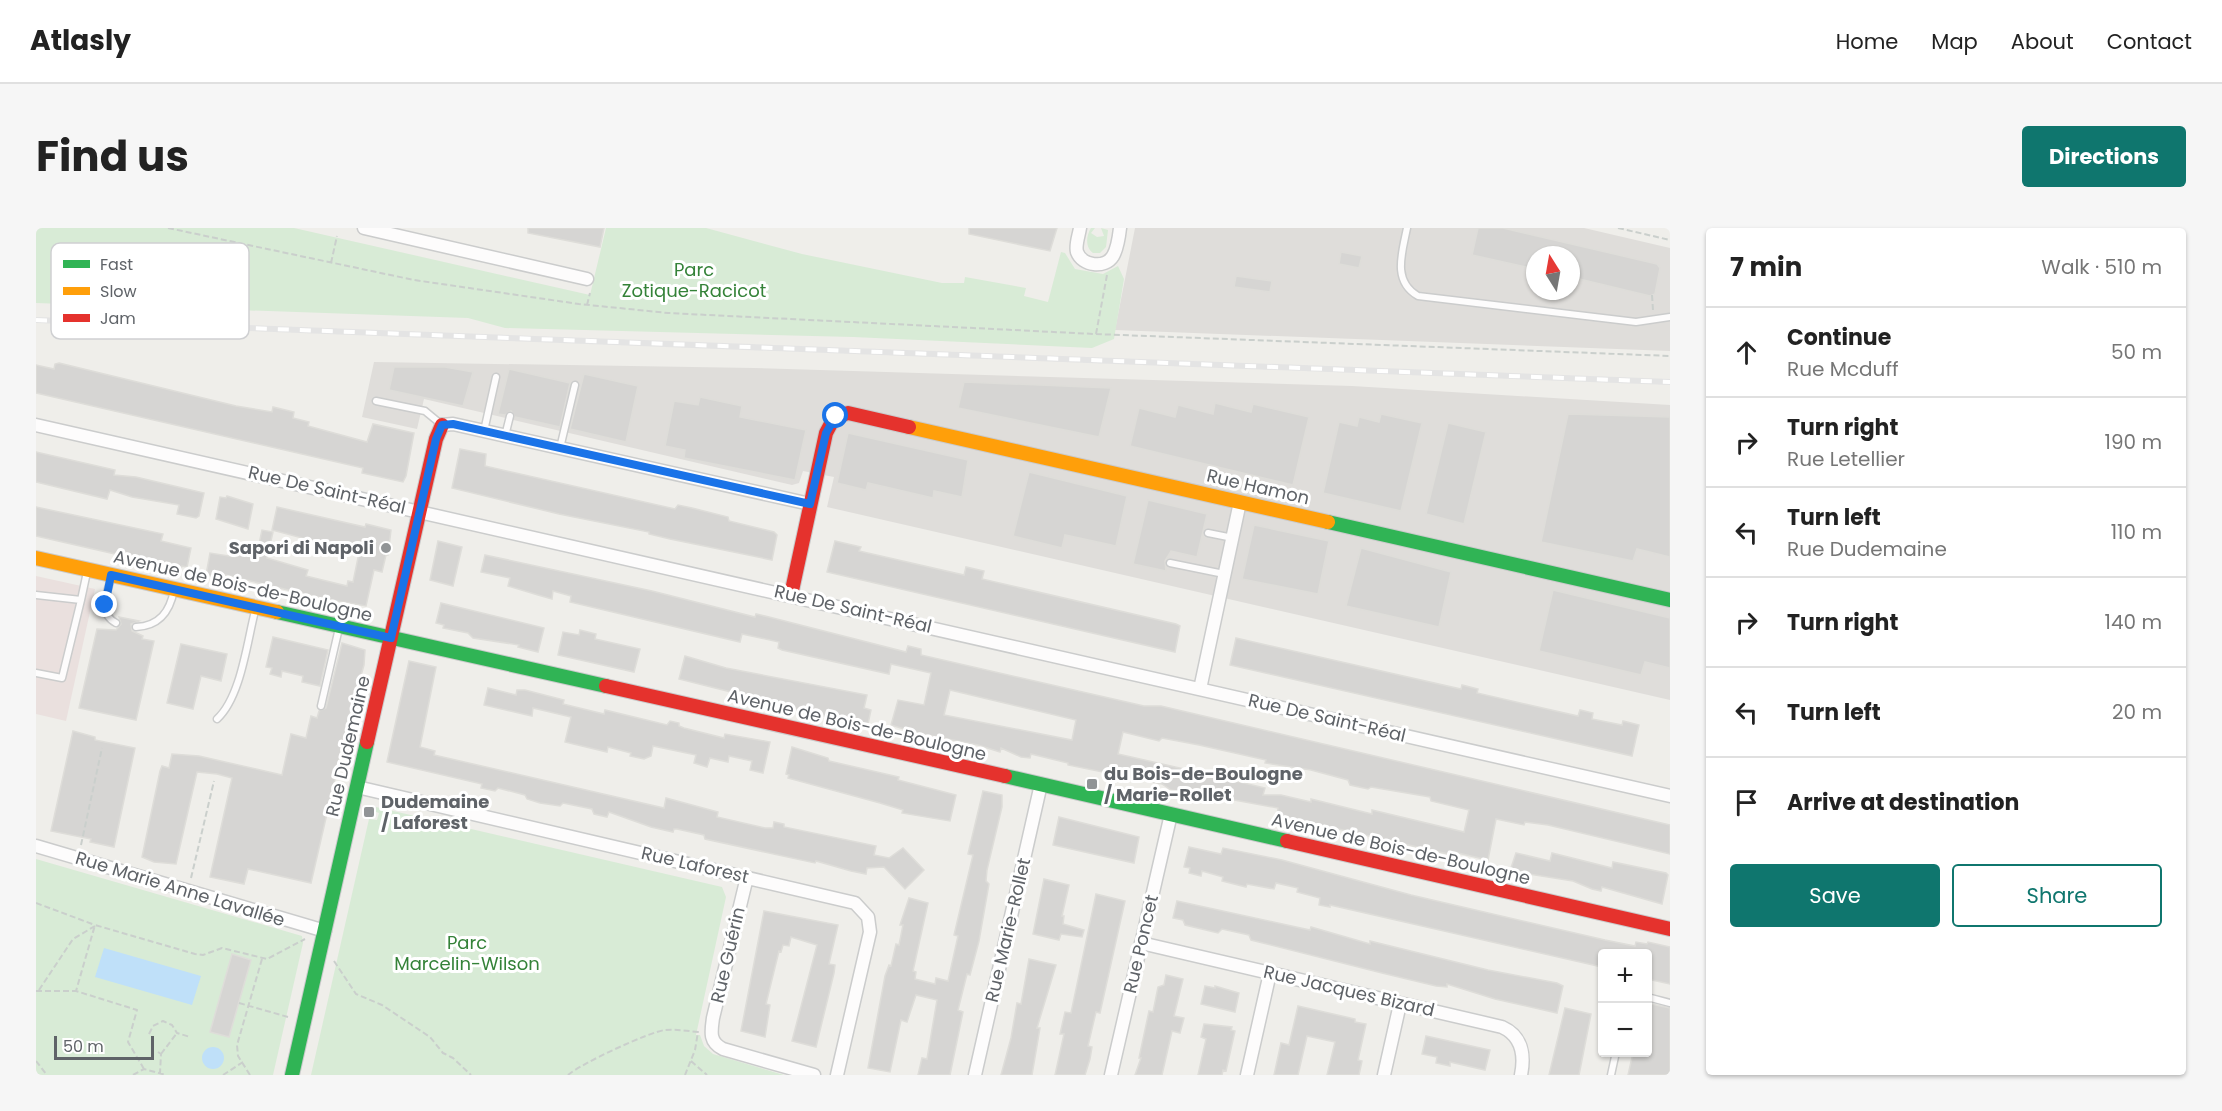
<!DOCTYPE html>
<meta charset="utf-8">
<style>
body{margin:0;font-family:Poppins,sans-serif;background:#f6f6f6;color:#222}
.controls{position:absolute;right:18px;bottom:18px;display:grid;overflow:hidden;border-radius:6px;box-shadow:0 2px 4px #0004}
.controls button{width:54px;height:54px;display:grid;place-items:center;padding:0;border:0;border-bottom:2px solid #e0e0e0;background:#fff;color:#222;font:30px sans-serif}
.compass{position:absolute;left:1490px;top:18px;width:54px;height:54px;border-radius:50%;background:#fff;box-shadow:0 2px 4px #0004;rotate:349deg}
.scale{position:absolute;left:18px;bottom:15px;width:100px;box-sizing:border-box;padding-left:6px;border:3px solid #5f6368;border-top:0;font-size:16px;line-height:21px;white-space:nowrap;color:#5f6368;-webkit-text-stroke:4px #fff;paint-order:stroke}
.stop{position:absolute;width:18px;height:18px;margin:-14px;border:4px solid #1a73e8;border-radius:50%;background:#fff}
.stop.end{background:#1a73e8;border-color:#fff;box-shadow:0 2px 6px #0008}
.list{margin:0;padding:0;list-style:none}
h2{display:flex;justify-content:space-between;align-items:center;height:78px;margin:0;padding:0 24px;font-size:26px}
h2 small{font-size:20px;font-weight:400;color:#767676}
.list li{display:grid;grid-template-columns:39px 1fr auto;gap:18px;align-items:center;box-sizing:border-box;height:90px;padding:0 24px;border-top:2px solid #e0e0e0}
.list b{display:block;font-size:22px;white-space:nowrap}
.list p{margin:0;font-size:20px;white-space:nowrap;color:#767676}
.list em{font-size:20px;font-style:normal;color:#767676}
.actions{display:flex;gap:12px;padding:18px 24px}
.actions a{flex:1;padding:14px 0;border:2px solid #0f766e;border-radius:6px;text-align:center;font-size:21px;color:#0f766e}
.actions .main{background:#0f766e;color:#fff}
.icon{flex:none;width:33px;height:33px;fill:none;stroke:currentColor;stroke-width:2;stroke-linecap:round;stroke-linejoin:round}
.map{position:relative;flex:none;width:1634px;height:847px;overflow:hidden;border-radius:6px}
header{display:flex;align-items:center;gap:36px;box-sizing:border-box;height:84px;padding:0 30px;background:#fff;border-bottom:2px solid #e0e0e0}
header strong{font-size:28px}
nav{display:flex;gap:33px;margin-inline-start:auto;font-size:21px}
.intro{display:flex;align-items:center;justify-content:space-between;box-sizing:border-box;height:144px;padding:0 36px}
h1{margin:0;font-size:42px}
.button{padding:15px 27px;border-radius:6px;background:#0f766e;color:#fff;font-size:21px;font-weight:700}
main{display:flex;gap:36px;padding:0 36px}
aside{flex:1;background:#fff;border-radius:6px;box-shadow:0 2px 4px #0004}
.map>svg:first-child{display:block}
</style>
<header>
<strong>Atlasly</strong>
<nav><a>Home</a><a>Map</a><a>About</a><a>Contact</a></nav>
</header>
<div class="intro"><h1>Find us</h1><a class="button">Directions</a></div>
<main>
<div class="map">
<svg width="1634" height="847" viewBox="0 0 1634 847">
<rect width="100%" height="100%" fill="#efeeea"/>
<path fill="#dfddda" fill-rule="evenodd" d="M1099 0H1548L1634 20V123L1079 102ZM1499 27H1535V63H1499Z
M338 134 718 140 1316 158 1634 177V472L791 279 798 249 767 243 763 255 756 257 388 171 381 201 326 189Z"/>
<path fill="#eae0de" d="M0 348 59 361 30 493 0 486Z"/>
<path fill="#d8ebd6" d="M0 0H258L554 67 570 0H670L766 26 906 55H928L929 49 990 60 988 68 1012 74 1025 24 1029 25 1039 41 1067 46 1082 38 1088 51 1078 111 1056 120 817 109 469 100 432 90 0 75Z
M1055 0H1059L1055 5 1061 9 1068 8 1065 0 1072 2 1070 19 1064 25H1057C1049 19 1050 8 1055 0Z
M340 579 686 659 690 669 660 807H664L668 818 677 826 748 847H275L333 591 341 592 343 585 335 582Z
M0 631 266 708 267 715 237 847H0Z"/>
<path fill="#bfe0f9" d="M68 720 165 748 156 777 59 749Z
M166 830a11 11 0 1 1 22 0a11 11 0 1 1-22 0Z"/>
<path fill="#d6d5d3" stroke="#deddd9" stroke-width="1.5" fill-rule="evenodd" d="M492 0H568L564 19 492 5Z
M933 0H1021L1014 23 933 6Z
M1442 0H1467L1621 36 1624 40 1619 66 1614 68 1535 49V27H1499V41L1436 27Z
M1305 24 1326 28 1323 40 1303 36Z
M1200 48 1236 53 1234 64 1198 59Z
M23 135 200 178 236 184 237 179 258 184 257 190 273 194 272 198 331 214 337 196 378 205 370 248 367 254 326 245 327 240 0 165V137L18 141 19 136Z
M358 139H409L437 144 427 178 353 162Z
M473 141 534 155 524 199 479 189 475 183 469 187 462 186Z
M548 146 602 158 590 214 534 201Z
M928 154 1075 160 1063 209 922 180Z
M664 169 706 178 704 189 770 202 759 252 648 230 649 222 629 218 638 173 662 177Z
M1179 175 1215 184 1217 176 1273 189 1257 257 1094 218 1103 180 1139 189 1142 177 1177 186Z
M1345 186 1386 195 1365 283 1287 265 1303 194 1321 198 1323 189 1343 194Z
M1532 186 1634 189V329L1601 321 1597 333 1505 314Z
M1412 195 1450 204 1428 296 1390 286Z
M812 205 932 232 926 269 898 263 897 270 832 255 830 262 801 255Z
M424 221 450 226 449 238 639 281 642 277 656 280 692 289 693 293 738 304 741 307 736 332 634 311 613 306V304L523 286 416 260Z
M0 224 79 242 78 247 100 249 168 265 163 288 160 290 141 286 143 277 96 269 74 262 71 271 0 254Z
M993 244 1091 268 1080 318 1029 307 1026 320 977 308Z
M191 268 217 276 212 301 180 291 184 269 190 270Z
M1112 272 1171 286 1161 329 1135 323 1129 333 1130 343 1097 336Z
M0 279 127 306 125 313 155 320 151 339 146 338 145 341 0 308Z
M241 279 329 299 330 296 355 302 352 327H350L346 344 338 342 330 378 290 371 185 346V350L170 347 174 325 199 329 200 325 220 330 226 302 237 304 231 330 272 342 270 348 311 358 312 353 317 354 323 325 236 302Z
M1218 297 1293 313 1282 366 1206 351Z
M402 313 426 319 417 358 394 352Z
M799 313 825 319 823 323 928 347 930 339 948 343 946 351 1140 396 1144 398 1139 424 791 344Z
M1325 320 1415 344 1403 399 1310 378Z
M449 327 616 363 719 389 720 386 733 389 870 424 872 418 885 421V427L1108 478H1125L1634 597V626L1512 597 1489 594 1488 597 1460 591 1452 632 1413 623 1412 626 1241 587 1242 580 1182 569 1159 561 1158 566 1135 562 1126 556 1032 537V535L995 526 994 530 985 529 965 520 964 524 942 517 881 505 855 497 862 472 888 477 895 445 855 436 853 446 746 422 742 420 743 414 706 406 704 414 534 374 535 368 517 363 516 371 502 367 472 358 474 350 445 344ZM914 462 1040 492 1036 512 908 487ZM1087 504 1123 513 1126 510 1163 517 1230 532 1229 535 1275 542 1312 552 1314 557 1332 561 1335 559 1394 569 1395 573 1433 582 1428 604 1336 582V586L1275 571V574L1245 567H1227L1229 560 1191 551 1192 546 1181 544 1179 548 1082 526Z
M1517 362 1634 390V440L1609 434 1605 447 1503 423Z
M405 375 508 400 502 424 482 419 483 417 437 410 432 405 407 400 408 397 400 395Z
M83 389 103 393 95 396 96 403 107 408 106 411 118 413 100 492 43 480 61 401 80 402 85 396Z
M544 402 560 406 559 411 604 421 598 444 522 427 527 404 543 407Z
M237 409 292 422 284 458 266 454 267 448 246 443 245 449 234 446 236 440 230 439Z
M1200 410 1425 461 1426 457 1442 461 1441 465 1542 488 1544 482 1557 485 1556 491 1586 497 1587 493 1603 497 1596 528 1194 437Z
M306 415 329 422 328 437 314 486 275 655 212 641 208 656 174 649 196 550 181 546 161 544 140 636 118 634 106 629 124 543 126 538 133 540 136 526 163 528 246 547 255 506 270 510 275 488 281 490 283 483 290 480Z
M145 416 191 426 185 453 165 448 157 481 131 475Z
M649 428 690 440 831 467 828 480 835 482 832 496 818 495 707 470 703 466 643 451Z
M373 433 400 439 384 519 399 523 398 527 628 580 630 570 682 584 681 589 729 600H737L738 594 748 596V599L840 618 838 627 853 630 867 620 888 642 869 661 848 639 831 640 830 646 815 643 780 633 779 635 669 611 668 607 641 601H638L637 604 615 599 573 584 571 589 558 586 556 581 527 575 524 578 504 575 491 571 489 567 462 560 459 563 445 560 446 556 351 534Z
M452 460 480 467 481 462H489L528 472 527 476 568 486 569 482 631 497 634 493 643 495V498L648 500 688 510 689 506 734 514 727 545 714 542 716 533 693 528 692 534 674 530 671 539 658 535 660 527 617 518 615 528 608 531 594 528 595 525 572 519 571 524 529 514 535 489 497 480 496 488 448 477Z
M37 503 59 509V512L99 520 78 619 54 614 55 611 15 603Z
M756 519 792 530 793 533 863 549 862 552 920 567 914 593 866 585 867 582 844 575 752 550 753 547 750 546Z
M947 563 966 567V579L951 642 950 653 953 656 943 713 934 747 931 746 922 782 927 784 914 847H882L886 830 891 831 901 772 880 767 871 794 865 792 854 844 832 840 849 748 853 737 855 738 860 716 863 717 867 697H864L873 670 892 675 877 743 880 744 879 751 899 756 900 750 912 753 922 708 918 707 937 627 932 626Z
M1023 589 1103 609 1098 635 1017 617Z
M1153 619 1185 626 1187 620 1246 632 1375 667 1569 712 1599 718 1600 714 1611 716 1612 714 1634 719V756L1611 751V726H1566V739L1294 677V679L1283 677 1284 670 1261 664 1262 660 1240 655 1238 661 1211 656 1210 659 1186 653 1187 649 1166 643 1165 648 1153 645 1154 640 1148 639Z
M1480 625 1514 633 1516 625 1576 640 1577 634 1630 645 1632 647 1626 676 1566 659 1565 663 1556 661 1537 653 1474 643Z
M1008 651 1033 657 1026 688H1028L1027 696 1048 702 1046 709 1025 706 1023 712 997 706Z
M1060 666 1089 673 1064 785 1060 784 1052 818 1056 819 1054 831 1049 847H1019L1028 806H1024L1029 784 1035 785Z
M1141 673 1274 702 1275 699 1334 716V713L1452 742 1521 755 1527 758 1521 785 1459 771 1411 756V759L1400 758 1346 745 1215 712 1213 707 1186 701 1182 705 1149 697 1147 692 1137 690Z
M728 683 802 697 793 736 799 737 798 745 780 819 756 813 781 717 755 709 753 718 747 717 745 724 743 723 730 776 734 777 729 809 705 803Z
M196 726 215 732 193 809 174 804Z
M993 731 1020 737 1001 800H1004L996 847H965L975 810 981 775 985 776Z
M1130 747 1147 751 1138 788 1148 790 1144 805 1136 803 1126 847H1099L1105 830H1103L1113 783 1117 784 1122 759 1128 757Z
M1169 758 1179 760V758L1203 765 1199 784 1165 776Z
M1611 775 1634 780V847H1592L1597 825H1611Z
M1262 778 1319 791V794L1330 796 1322 832 1326 833 1323 847H1291L1299 814 1271 808 1262 847H1238L1245 815 1253 817Z
M1529 780 1555 786 1545 837 1543 847H1513Z
M1168 796 1196 799 1195 802 1199 803 1190 843 1187 842 1186 847H1162L1170 811 1165 809Z
M1390 808 1454 822 1449 842 1414 834V838L1400 835 1401 829 1386 826Z"/>
<g fill="none" stroke-linecap="round" stroke-linejoin="round">
<g stroke="#cbcccc" stroke-width="9">
<path id="lane" d="M1371 0C1366 25 1356 53 1382 68L1600 94 1634 89
M340 173 389 183 406 197
M448 203 460 149
M469 208 474 188
M524 220 539 157
M1172 305 1197 310
M1134 335 1188 346
M75 350C71 365 62 386 80 395
M0 367 45 372 51 344
M100 399C124 398 134 383 138 362
M0 445 26 450 45 372
M285 478 303 400
M181 491C205 469 211 414 219 383
M1615 770 1634 775
M1575 847 1580 824"/>
</g>
<g stroke="#cbcccc" stroke-width="15">
<path id="street" d="M328 0 551 51
M1044 0C1043 7 1039 17 1041 24 1046 38 1069 41 1077 28 1081 21 1083 9 1084 0
M0 197 1634 568
M406 197 417 196 774 276
M1164 461 1204 274
M321 559 819 675 832 689 834 704 801 847
M0 618 289 703
M711 649 677 790C675 804 673 814 687 821L778 847
M1105 715 1466 799C1486 808 1489 827 1485 847
M939 847 1005 556
M1075 847 1135 586
M1211 847 1234 745
M1348 847 1364 776"/>
</g>
<g stroke="#cacacb" stroke-width="16">
<path id="fast" d="M1292 294 1634 372
M241 384 570 458
M969 548 1251 613
M256 847 331 514"/>
</g>
<g stroke="#cacacb" stroke-width="16">
<path id="slow" d="M873 199 1292 294
M0 330 241 384"/>
</g>
<g stroke="#cacacb" stroke-width="16">
<path id="jam" d="M755 367 790 205 798 190 812 185 873 199
M570 458 969 548
M331 514 400 211 406 197
M1251 613 1634 701"/>
</g>
<path stroke="#cacfcc" stroke-width="2" stroke-dasharray="6 3" stroke-linecap="butt" d="M132 0 378 52 543 76 632 85 1059 106 1634 128
M1582 0 1634 12
M295 35 301 8
M1616 67 1617 82
M551 77 554 65
M1060 106 1071 47
M45 617 66 520
M155 650 178 553
M0 675 59 697
M298 733 320 766 346 777 394 809 407 825 417 830 435 847
M3 762 37 711 59 698
M0 763H40
M203 775 252 789
M113 806 117 798 127 793 136 797 141 805 154 809
M122 824 125 826 124 845
M125 826 141 805
M0 833 11 847
M655 833 671 847
M108 841 92 814 101 782 40 763 59 697 159 726 167 727 186 720 231 731 269 711
M97 847 108 841 130 847
M187 847 207 834
M214 847 202 828 201 817 226 731
M532 847C544 836 613 804 629 802 640 801 651 803 662 804L659 822 649 847"/>
<use href="#lane" stroke="#fdfcfc" stroke-width="6"/>
<use href="#street" stroke="#fdfcfc" stroke-width="12"/>
<use href="#fast" stroke="#30b455" stroke-width="14"/>
<use href="#slow" stroke="#ff9f0a" stroke-width="14"/>
<use href="#jam" stroke="#e5322d" stroke-width="14"/>
<g stroke="#e4e4e4" stroke-width="6">
<path id="rail" d="M0 92 1634 154"/>
</g>
<use href="#rail" stroke="#fff" stroke-width="4" stroke-dasharray="11" stroke-linecap="butt"/>
</g>
<g fill="none" stroke-linecap="round" stroke-linejoin="round">
<path stroke="#1a73e8" stroke-width="8" d="M69 377 75 347 355 410 400 211 406 197 417 196 774 276 790 205 800 188"/>
</g>
<g fill="#919496" stroke="#fff" stroke-width="2">
<circle cx="350" cy="320" r="6"/>
<rect x="1050" y="550" width="12" height="12" rx="3"/>
<rect x="327" y="578" width="12" height="12" rx="3"/>
</g>
<g text-anchor="middle" stroke-width="6" stroke-linejoin="round" paint-order="stroke">
<g font-size="18" fill="#348238" stroke="#fff">
<text x="658" y="48">Parc<tspan x="658" dy="21">Zotique-Racicot</tspan></text>
<text x="431" y="721">Parc<tspan x="431" dy="21">Marcelin-Wilson</tspan></text>
</g>
<g font-size="18" fill="#5f6368" stroke="#fff">
<text transform="translate(1222 259) rotate(13)" y="6">Rue Hamon</text>
<text transform="translate(291 262) rotate(13)" y="6">Rue De Saint-Réal</text>
<text transform="translate(207 358) rotate(13)" y="6">Avenue de Bois-de-Boulogne</text>
<text transform="translate(817 381) rotate(13)" y="6">Rue De Saint-Réal</text>
<text transform="translate(1291 490) rotate(13)" y="6">Rue De Saint-Réal</text>
<text transform="translate(821 497) rotate(13)" y="6">Avenue de Bois-de-Boulogne</text>
<text transform="translate(312 518) rotate(-77)" y="6">Rue Dudemaine</text>
<text transform="translate(1365 621) rotate(13)" y="6">Avenue de Bois-de-Boulogne</text>
<text transform="translate(659 637) rotate(13)" y="6">Rue Laforest</text>
<text transform="translate(144 661) rotate(17)" y="6">Rue Marie Anne Lavallée</text>
<text transform="translate(972 702) rotate(-77)" y="6">Rue Marie-Rollet</text>
<text transform="translate(1105 716) rotate(-77)" y="6">Rue Poncet</text>
<text transform="translate(692 727) rotate(-77)" y="6">Rue Guérin</text>
<text transform="translate(1313 763) rotate(13)" y="6">Rue Jacques Bizard</text>
</g>
<g font-size="18" font-weight="bold" fill="#5f6368" stroke="#fff" text-anchor="start">
<text x="338" y="326" text-anchor="end">Sapori di Napoli</text>
<text x="1068" y="552">du Bois-de-Boulogne<tspan x="1068" dy="21">/ Marie-Rollet</tspan></text>
<text x="345" y="580">Dudemaine<tspan x="345" dy="21">/ Laforest</tspan></text>
</g>
</g>
<rect x="15" y="15" width="198" height="96" rx="9" fill="#fff" stroke="#cfd0d2" stroke-width="1.5"/>
<rect x="27" y="32" width="27" height="8" fill="#30b455"/>
<rect x="27" y="59" width="27" height="8" fill="#ff9f0a"/>
<rect x="27" y="86" width="27" height="8" fill="#e5322d"/>
<g font-size="16" fill="#5f6368">
<text x="64" y="42">Fast</text>
<text x="64" y="69">Slow</text>
<text x="64" y="96">Jam</text>
</g>
</svg>
<div class="controls">
<button>+</button>
<button>−</button>
</div>
<svg class="compass" viewBox="-18 -18 36 36"><path d="M0-13l5 13h-10z" fill="#e53935"/><path d="M0 13l5-13h-10z" fill="#767676"/></svg>
<div class="scale">50 m</div>
<div class="stop" style="left:800px;top:188px"></div>
<div class="stop end" style="left:69px;top:377px"></div>
</div>
<aside>
<h2>7 min<small>Walk · 510 m</small></h2>
<ul class="list">
<li><svg class="icon" aria-label="ahead" viewBox="0 0 24 24"><path d="M12 20V5M6 11l6-6 6 6"/></svg><div><b>Continue</b><p>Rue Mcduff</p></div><em>50 m</em></li>
<li><svg class="icon" aria-label="right" viewBox="0 0 24 24"><path d="M7 20v-9h11M14 6l5 5-5 5"/></svg><div><b>Turn right</b><p>Rue Letellier</p></div><em>190 m</em></li>
<li><svg class="icon" aria-label="left" viewBox="0 0 24 24"><path d="M17 20v-9H6M10 6l-5 5 5 5"/></svg><div><b>Turn left</b><p>Rue Dudemaine</p></div><em>110 m</em></li>
<li><svg class="icon" aria-label="right" viewBox="0 0 24 24"><path d="M7 20v-9h11M14 6l5 5-5 5"/></svg><div><b>Turn right</b></div><em>140 m</em></li>
<li><svg class="icon" aria-label="left" viewBox="0 0 24 24"><path d="M17 20v-9H6M10 6l-5 5 5 5"/></svg><div><b>Turn left</b></div><em>20 m</em></li>
<li><svg class="icon" aria-label="arrive" viewBox="0 0 24 24"><path d="M6 21V4h12l-3 4 3 4H6"/></svg><div><b>Arrive at destination</b></div></li>
</ul>
<div class="actions"><a class="main">Save</a><a>Share</a></div>
</aside>
</main>
